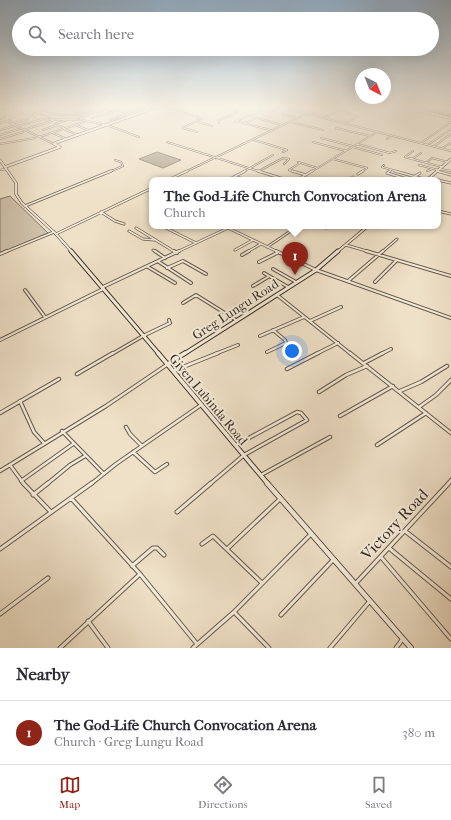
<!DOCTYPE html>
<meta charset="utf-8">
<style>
body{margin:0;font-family:"IM FELL French Canon",serif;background:#f7f7f7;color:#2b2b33}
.compass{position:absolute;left:355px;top:68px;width:36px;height:36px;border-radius:50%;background:#fff;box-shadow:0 4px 16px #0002;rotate:138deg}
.you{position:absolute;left:292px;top:351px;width:14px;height:14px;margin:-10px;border:3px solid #fff;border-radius:50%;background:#1a73e8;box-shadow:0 0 0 6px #1a73e833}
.badge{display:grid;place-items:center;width:26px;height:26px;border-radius:50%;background:#8f2418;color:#fff;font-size:13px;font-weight:700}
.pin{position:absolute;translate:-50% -33px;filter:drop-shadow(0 1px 2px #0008)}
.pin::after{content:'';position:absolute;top:21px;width:14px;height:12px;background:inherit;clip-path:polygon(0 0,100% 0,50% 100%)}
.popup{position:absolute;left:149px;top:177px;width:292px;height:52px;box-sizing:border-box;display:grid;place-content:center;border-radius:8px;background:#fff;filter:drop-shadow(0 1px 3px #0005);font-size:13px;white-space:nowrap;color:#7c7c81}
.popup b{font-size:15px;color:#2b2b33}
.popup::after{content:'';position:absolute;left:50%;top:100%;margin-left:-8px;border:8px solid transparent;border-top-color:#fff}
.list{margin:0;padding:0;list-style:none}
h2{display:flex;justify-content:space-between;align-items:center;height:52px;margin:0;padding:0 16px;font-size:17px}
h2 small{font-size:13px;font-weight:400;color:#7c7c81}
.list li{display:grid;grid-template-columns:26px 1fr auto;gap:12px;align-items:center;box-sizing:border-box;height:64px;padding:0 16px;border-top:1px solid #e1e1e2}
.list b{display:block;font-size:15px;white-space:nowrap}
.list p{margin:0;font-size:13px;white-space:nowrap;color:#7c7c81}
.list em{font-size:13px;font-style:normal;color:#7c7c81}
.icon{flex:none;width:22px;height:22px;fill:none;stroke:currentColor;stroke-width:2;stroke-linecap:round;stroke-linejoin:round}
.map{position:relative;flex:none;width:451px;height:648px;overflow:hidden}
.search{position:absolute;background:#fff;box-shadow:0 4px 16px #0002;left:12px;right:12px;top:12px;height:44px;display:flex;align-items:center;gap:10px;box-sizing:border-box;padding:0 14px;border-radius:22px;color:#7c7c81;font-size:15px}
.sheet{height:116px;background:#fff}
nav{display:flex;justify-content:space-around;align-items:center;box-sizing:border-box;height:56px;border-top:1px solid #e1e1e2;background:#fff;font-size:11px;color:#7c7c81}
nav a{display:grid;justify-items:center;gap:2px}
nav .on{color:#8f2418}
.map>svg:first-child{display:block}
</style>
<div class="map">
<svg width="451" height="648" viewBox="0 0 451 648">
<rect width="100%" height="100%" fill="#efe1c8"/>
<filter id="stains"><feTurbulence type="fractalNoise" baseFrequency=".005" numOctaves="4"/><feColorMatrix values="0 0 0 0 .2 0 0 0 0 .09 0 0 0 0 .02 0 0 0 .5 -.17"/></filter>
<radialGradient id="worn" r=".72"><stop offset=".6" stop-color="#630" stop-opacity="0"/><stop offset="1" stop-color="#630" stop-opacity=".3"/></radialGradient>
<path fill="#d0c2ac" stroke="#847868" d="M10 196 48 233 0 253V199Z"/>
<path fill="#b1a490" stroke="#817464" d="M157 152 181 160 163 168 139 159Z"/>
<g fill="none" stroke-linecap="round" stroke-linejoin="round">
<g stroke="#665a4c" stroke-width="2">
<path id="street-far4" d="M9 108 18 111 28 108
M66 108 76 109
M78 108 76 115 90 114
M111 108 127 113
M124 108 133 111
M167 108 202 118 183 128 197 132
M224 108 237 111
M285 108 451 151
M421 108 451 115
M0 109 4 108
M78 109 85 108
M306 109 315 112 311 114
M233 110 240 108
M44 111 58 115H75
M273 111 280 108
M19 112 35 117
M77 112 91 111 99 108
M24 113 40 108
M37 113 49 117
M346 113 358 116 346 123
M282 114 297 118
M29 115 48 109 45 108
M250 116 282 125
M325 117 338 111
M78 118 110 108
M92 118 117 110
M0 119 5 117
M110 120 143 108
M7 121 24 130 54 120
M236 121 270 130
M236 121 260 111
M198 122 212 126
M291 122 323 130
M0 123 11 120
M219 123V120L238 112
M245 123 254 119
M12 124 28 119
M55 124 66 120
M76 125 90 131
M107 125 139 137
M17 126 43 119 82 120 106 125
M336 128 370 136
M64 129 78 135
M0 130 14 126
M25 130 54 144
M43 130 57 125 64 128
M53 133 66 139
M0 135 19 129
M39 137 84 122
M321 138 352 146
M0 139 23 132
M387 139 391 136
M254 140 287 150 283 152
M167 142 261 172
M313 142 346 151
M421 143 451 122
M0 144 35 138
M357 144 390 153 396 151
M429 144 451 129
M434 146 451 134
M353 147 382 155
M442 148 451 143
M413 151 405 157 442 167
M333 159 367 168 361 172
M412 159 421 153
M298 162 317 168
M426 163 432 158 448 162
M384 165 382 167 399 172
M419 165 438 170
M440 169 451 171
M0 170 6 169
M259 171 283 158 289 159 284 164
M427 171 432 169
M437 171 440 172
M109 172 123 166 121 162 115 160
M185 172 306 114
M243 172 273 155
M295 172 289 170 300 163
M311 172 377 132
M389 172 391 170"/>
</g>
<g stroke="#665a4c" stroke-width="3">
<path id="street-far3" d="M258 171 287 180
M292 171 306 175
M390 171 387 173 410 180
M395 171 427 180
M437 171 451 175
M358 174 363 171
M236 177 246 180
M429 178 451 183
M168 180 187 171
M228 180 245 171
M297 180 312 171
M348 180 353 177
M409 180 420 173
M25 206 111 171
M438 211 451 214
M101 212 115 221 124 224
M162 226 196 243
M224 226 278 252
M136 228 175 252
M326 228 329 226
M129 231 143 239 155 240
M56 234 152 188
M346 245 370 252
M267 247 298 226
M153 250 156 252
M235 250 253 240
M5 252 54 232
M177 252 228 228
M247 252 261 244
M382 252 397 239"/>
</g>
<g stroke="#665a4c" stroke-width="4">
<path id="street-far2" d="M155 251 165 258
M174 251 177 253
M276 251 316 270 451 318
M366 251 451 276
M0 254 7 251
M242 255 249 251
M159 262 191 283
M259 262 277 253
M148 267 175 283
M167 268 183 261 206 274
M273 269 296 282
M264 273 288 287
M348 281 383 251
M375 282 397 260
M253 286 268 277
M103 287 179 251
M25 290 45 317
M277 295 351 354
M183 303 196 295 236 320
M310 321 341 307
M260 336 304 317
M0 340 103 289
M267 352 286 343 285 340 273 330
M112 354 143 336 170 323 169 320
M215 354 238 345
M316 354 338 343
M381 354 391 349"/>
</g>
<g stroke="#665a4c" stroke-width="4.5">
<path id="street-far1" d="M350 353 451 433
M364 363 383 353
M287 369 318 353
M173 371 218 353
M77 374 113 353
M400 391 421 382 447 366
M319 392 346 375 367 366
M20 401 34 432 44 443
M419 407 436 395 451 380
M0 413 59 379
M340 416 393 386
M126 427 130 434 142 446
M62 431 104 474
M377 445 426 413
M133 452 155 472 167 464
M10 465 24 484
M0 471 106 406 168 364
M261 475 330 437
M21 481 73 444
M47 484 70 465 85 456
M91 484 116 464 201 405
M210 484 244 455 307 420 301 413 297 412 236 445
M448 484 451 480"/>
</g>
<g stroke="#665a4c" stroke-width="5">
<path id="street" d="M23 483 51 512
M33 495 48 483
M71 498 140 574 197 644
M177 512 211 483
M405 531 451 567
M202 544 213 536 262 583
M389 548 451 599
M0 549 92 483
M227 549 280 499
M381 557 451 639
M132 566 153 548H157L164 555
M356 583 449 483
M234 612 269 648
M0 614 48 578
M281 615 333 560
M88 621 108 648
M60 648 140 574
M193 648 234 612 311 534
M330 648 369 602
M396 648 402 640"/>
</g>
<g stroke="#392d23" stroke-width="3">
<path id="secondary-far3" d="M405 108 451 118
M0 160 16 183V194L22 203 56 234 72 252
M5 167 60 147 54 144 55 143 154 108
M427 180 451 159
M337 252 368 226"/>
</g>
<g stroke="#392d23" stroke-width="5">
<path id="secondary-far2" d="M71 251 159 354
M184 354 316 270 338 251"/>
</g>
<g stroke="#392d23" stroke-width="5.5">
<path id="secondary-far1" d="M158 353 268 484
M168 364 185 353"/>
</g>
<g stroke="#392d23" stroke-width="6">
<path id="secondary" d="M267 483 411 648"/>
</g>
<use href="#street-far4" stroke="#f5ecdb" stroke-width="1"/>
<use href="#street-far3" stroke="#f5ecdb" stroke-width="1.5"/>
<use href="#street-far2" stroke="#f5ecdb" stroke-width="2"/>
<use href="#street-far1" stroke="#f5ecdb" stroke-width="2.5"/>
<use href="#street" stroke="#f5ecdb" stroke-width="3"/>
<use href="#secondary-far3" stroke="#f5ecdb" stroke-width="2"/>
<use href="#secondary-far2" stroke="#f5ecdb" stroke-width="3"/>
<use href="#secondary-far1" stroke="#f5ecdb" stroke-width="3.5"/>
<use href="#secondary" stroke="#f5ecdb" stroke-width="4.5"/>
<g stroke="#392d23" stroke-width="2">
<path id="rail" d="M417 108 451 116"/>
</g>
<use href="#rail" stroke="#f5ecdb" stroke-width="1" stroke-dasharray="2" stroke-linecap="butt"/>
</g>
<linearGradient id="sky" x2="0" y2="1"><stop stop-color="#92aec5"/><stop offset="0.54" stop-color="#f8f2e6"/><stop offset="1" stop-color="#f8f2e6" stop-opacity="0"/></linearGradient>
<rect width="451" height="199" fill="url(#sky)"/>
<g text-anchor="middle" stroke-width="4" stroke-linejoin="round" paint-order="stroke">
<g font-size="13" fill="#392d23" stroke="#f5ecdb">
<text transform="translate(235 309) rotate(-33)" y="5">Greg Lungu Road</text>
<text transform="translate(209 399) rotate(50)" y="5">Given Lubinda Road</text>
</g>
<g font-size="16" fill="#392d23" stroke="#f5ecdb">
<text transform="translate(394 524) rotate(-47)" y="6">Victory Road</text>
</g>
</g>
<rect width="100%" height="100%" filter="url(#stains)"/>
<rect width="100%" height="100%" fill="url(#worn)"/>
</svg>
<svg class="compass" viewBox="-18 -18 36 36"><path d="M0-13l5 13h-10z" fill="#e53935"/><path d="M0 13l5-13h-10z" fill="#7c7c81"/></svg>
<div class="you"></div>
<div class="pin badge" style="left:295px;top:275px">1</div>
<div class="popup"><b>The God-Life Church Convocation Arena</b>Church</div>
<div class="search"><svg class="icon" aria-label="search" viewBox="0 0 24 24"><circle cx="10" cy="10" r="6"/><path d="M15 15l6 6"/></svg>Search here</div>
</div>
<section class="sheet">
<h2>Nearby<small></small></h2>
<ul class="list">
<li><span class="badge">1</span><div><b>The God-Life Church Convocation Arena</b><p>Church · Greg Lungu Road</p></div><em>380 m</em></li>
</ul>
</section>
<nav>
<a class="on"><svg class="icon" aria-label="map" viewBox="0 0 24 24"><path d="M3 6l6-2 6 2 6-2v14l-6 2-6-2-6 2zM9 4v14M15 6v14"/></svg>Map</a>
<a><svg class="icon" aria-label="directions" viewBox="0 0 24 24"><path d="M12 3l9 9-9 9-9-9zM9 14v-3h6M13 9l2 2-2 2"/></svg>Directions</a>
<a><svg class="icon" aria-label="saved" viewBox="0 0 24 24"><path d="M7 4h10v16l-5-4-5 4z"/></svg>Saved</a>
</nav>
